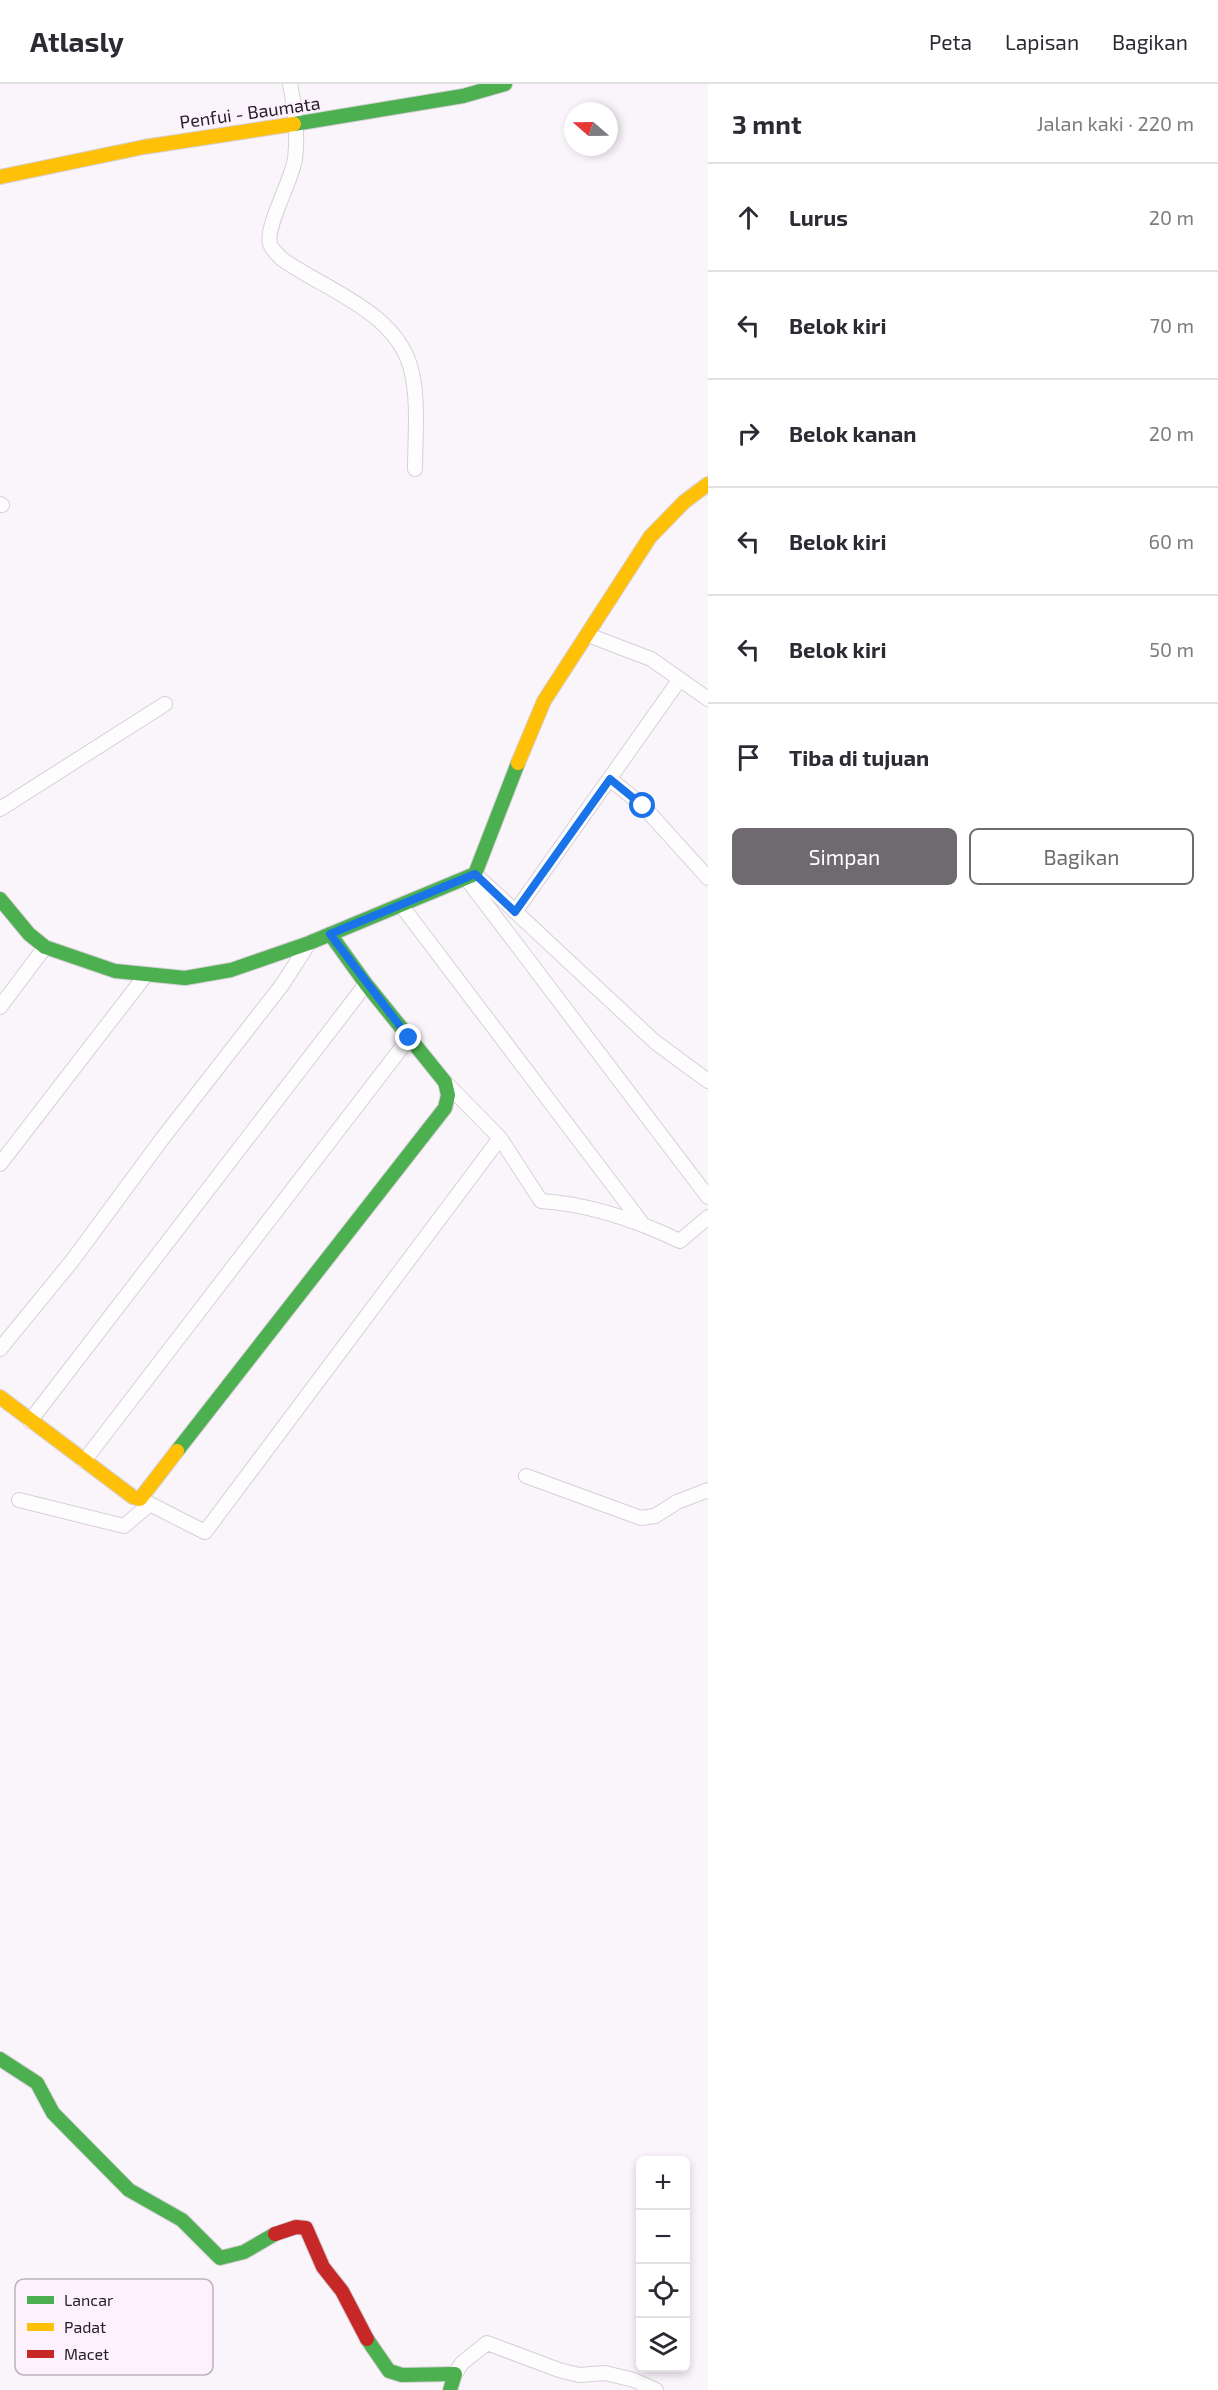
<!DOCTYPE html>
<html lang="id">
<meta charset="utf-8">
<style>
body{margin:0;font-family:"Exo 2",sans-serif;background:#f2f2f3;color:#2b2b33}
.controls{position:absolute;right:18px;bottom:18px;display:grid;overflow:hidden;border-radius:9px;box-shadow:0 3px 9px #0003}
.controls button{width:54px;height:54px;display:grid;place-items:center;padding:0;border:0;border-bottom:2px solid #e1e1e2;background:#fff;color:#2b2b33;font:30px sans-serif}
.compass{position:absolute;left:564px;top:18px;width:54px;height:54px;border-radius:50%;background:#fff;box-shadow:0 3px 9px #0003;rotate:290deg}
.stop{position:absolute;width:18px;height:18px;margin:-14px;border:4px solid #1a73e8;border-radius:50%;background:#fff}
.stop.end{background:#1a73e8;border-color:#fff;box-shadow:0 2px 6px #0008}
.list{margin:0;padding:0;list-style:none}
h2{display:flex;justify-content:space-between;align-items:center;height:78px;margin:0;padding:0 24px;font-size:26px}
h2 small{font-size:20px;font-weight:400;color:#7c7c81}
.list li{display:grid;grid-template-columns:39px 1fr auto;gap:18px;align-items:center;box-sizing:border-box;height:108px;padding:0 24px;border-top:2px solid #e1e1e2}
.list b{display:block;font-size:22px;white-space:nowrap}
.list em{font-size:20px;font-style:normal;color:#7c7c81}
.actions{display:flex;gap:12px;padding:18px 24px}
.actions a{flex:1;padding:14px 0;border:2px solid #6f6a6f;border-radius:9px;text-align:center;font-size:21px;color:#6f6a6f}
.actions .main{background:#6f6a6f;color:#fff}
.icon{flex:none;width:33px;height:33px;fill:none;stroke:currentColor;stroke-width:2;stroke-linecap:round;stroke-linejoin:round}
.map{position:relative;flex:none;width:708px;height:2306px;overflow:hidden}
header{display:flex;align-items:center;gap:36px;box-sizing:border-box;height:84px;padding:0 30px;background:#fff;border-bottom:2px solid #e1e1e2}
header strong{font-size:28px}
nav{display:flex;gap:33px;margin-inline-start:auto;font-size:21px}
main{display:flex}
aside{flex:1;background:#fff}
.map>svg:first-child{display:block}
</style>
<header>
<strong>Atlasly</strong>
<nav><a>Peta</a><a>Lapisan</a><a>Bagikan</a></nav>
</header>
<main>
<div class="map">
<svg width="708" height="2306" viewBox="0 0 708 2306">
<rect width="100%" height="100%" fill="#faf4fb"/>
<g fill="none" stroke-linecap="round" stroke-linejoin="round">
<g stroke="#d6d0d7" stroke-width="16">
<path id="street" d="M290 0C295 24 298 50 295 75 292 96 265 143 270 160 272 166 277 170 282 175 325 206 396 227 411 285 419 316 415 353 415 385
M0 420 2 421
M588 551 651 575 708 615
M610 695 643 722 708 794
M0 725 165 620
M475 790 655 958 708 997
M466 794 708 1113
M401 821 641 1138
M515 828 680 595
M0 923 45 863
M500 1054 541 1117C590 1120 636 1136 680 1157L708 1133
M0 1080 145 892
M0 1265 72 1177 162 1055 282 901 309 859
M30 1337 366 900
M84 1377 409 954
M526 1392 641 1434 655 1432 677 1418 708 1406
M140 1415 205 1448 500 1054 446 999
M19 1416 124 1442 150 1420
M455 2290 462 2279 487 2259 559 2286 579 2291 605 2289 634 2296 656 2306"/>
</g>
<g stroke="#d6d0d7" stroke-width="16">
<path id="fast" d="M294 40 463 12 505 0
M0 815 29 850 45 863 115 887 185 894 231 886 309 859 475 790 518 679
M177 1367 445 1024 448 1011 445 998 366 900 330 850
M0 1975 37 1999 53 2029 129 2106 182 2136 220 2174 244 2168 275 2150
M367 2255 389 2287 402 2291 455 2290 450 2306"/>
</g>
<g stroke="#d6d0d7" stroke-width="16">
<path id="slow" d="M0 93 144 63 294 40
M518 679 544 617 650 453 684 418 708 400
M0 1313 133 1413 140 1415 177 1367"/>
</g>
<g stroke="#d6d0d7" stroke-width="16">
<path id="jam" d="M275 2150 296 2143 306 2144 323 2183 342 2207 367 2255"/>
</g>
<use href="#street" stroke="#fefdfe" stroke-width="14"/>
<use href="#fast" stroke="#4caf50" stroke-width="14"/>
<use href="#slow" stroke="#ffc107" stroke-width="14"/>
<use href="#jam" stroke="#c62828" stroke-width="14"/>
</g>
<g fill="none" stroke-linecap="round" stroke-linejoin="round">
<path stroke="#1a73e8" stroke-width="8" d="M409 954 330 850 475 790 515 828 610 695 643 722"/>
</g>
<g text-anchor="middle" stroke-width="4.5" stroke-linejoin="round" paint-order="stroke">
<g font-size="18" fill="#241f24" stroke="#fdf1fe">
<text transform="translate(250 29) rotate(-8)" y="6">Penfui - Baumata</text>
</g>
</g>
<rect x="15" y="2195" width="198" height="96" rx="9" fill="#fdf1fe" stroke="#bcb2bd" stroke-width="1.5"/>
<rect x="27" y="2212" width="27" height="8" fill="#4caf50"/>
<rect x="27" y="2239" width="27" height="8" fill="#ffc107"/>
<rect x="27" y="2266" width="27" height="8" fill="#c62828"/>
<g font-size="16" fill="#241f24">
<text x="64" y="2222">Lancar</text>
<text x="64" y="2249">Padat</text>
<text x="64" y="2276">Macet</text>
</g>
</svg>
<div class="controls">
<button>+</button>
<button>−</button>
<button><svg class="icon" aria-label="locate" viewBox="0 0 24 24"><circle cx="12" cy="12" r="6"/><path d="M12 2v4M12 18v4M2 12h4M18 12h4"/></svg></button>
<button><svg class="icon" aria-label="layers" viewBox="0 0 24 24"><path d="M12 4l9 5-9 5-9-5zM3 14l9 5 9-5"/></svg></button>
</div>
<svg class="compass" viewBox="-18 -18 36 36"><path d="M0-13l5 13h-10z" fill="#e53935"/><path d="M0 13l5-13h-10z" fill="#7c7c81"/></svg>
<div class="stop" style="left:643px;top:722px"></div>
<div class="stop end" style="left:409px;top:954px"></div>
</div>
<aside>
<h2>3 mnt<small>Jalan kaki · 220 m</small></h2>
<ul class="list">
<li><svg class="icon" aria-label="ahead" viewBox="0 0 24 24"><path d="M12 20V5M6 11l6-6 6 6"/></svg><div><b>Lurus</b></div><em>20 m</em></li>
<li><svg class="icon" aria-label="left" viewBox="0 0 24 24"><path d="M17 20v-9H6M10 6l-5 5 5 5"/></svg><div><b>Belok kiri</b></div><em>70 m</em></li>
<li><svg class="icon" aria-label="right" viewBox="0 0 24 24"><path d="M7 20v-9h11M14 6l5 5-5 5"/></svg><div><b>Belok kanan</b></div><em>20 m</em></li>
<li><svg class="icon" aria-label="left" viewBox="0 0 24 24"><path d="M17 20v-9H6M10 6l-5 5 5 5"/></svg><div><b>Belok kiri</b></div><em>60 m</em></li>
<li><svg class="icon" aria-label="left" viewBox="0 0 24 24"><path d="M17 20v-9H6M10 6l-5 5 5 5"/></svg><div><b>Belok kiri</b></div><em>50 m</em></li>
<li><svg class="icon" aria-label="arrive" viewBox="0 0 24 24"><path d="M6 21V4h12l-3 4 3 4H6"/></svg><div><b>Tiba di tujuan</b></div></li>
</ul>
<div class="actions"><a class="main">Simpan</a><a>Bagikan</a></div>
</aside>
</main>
